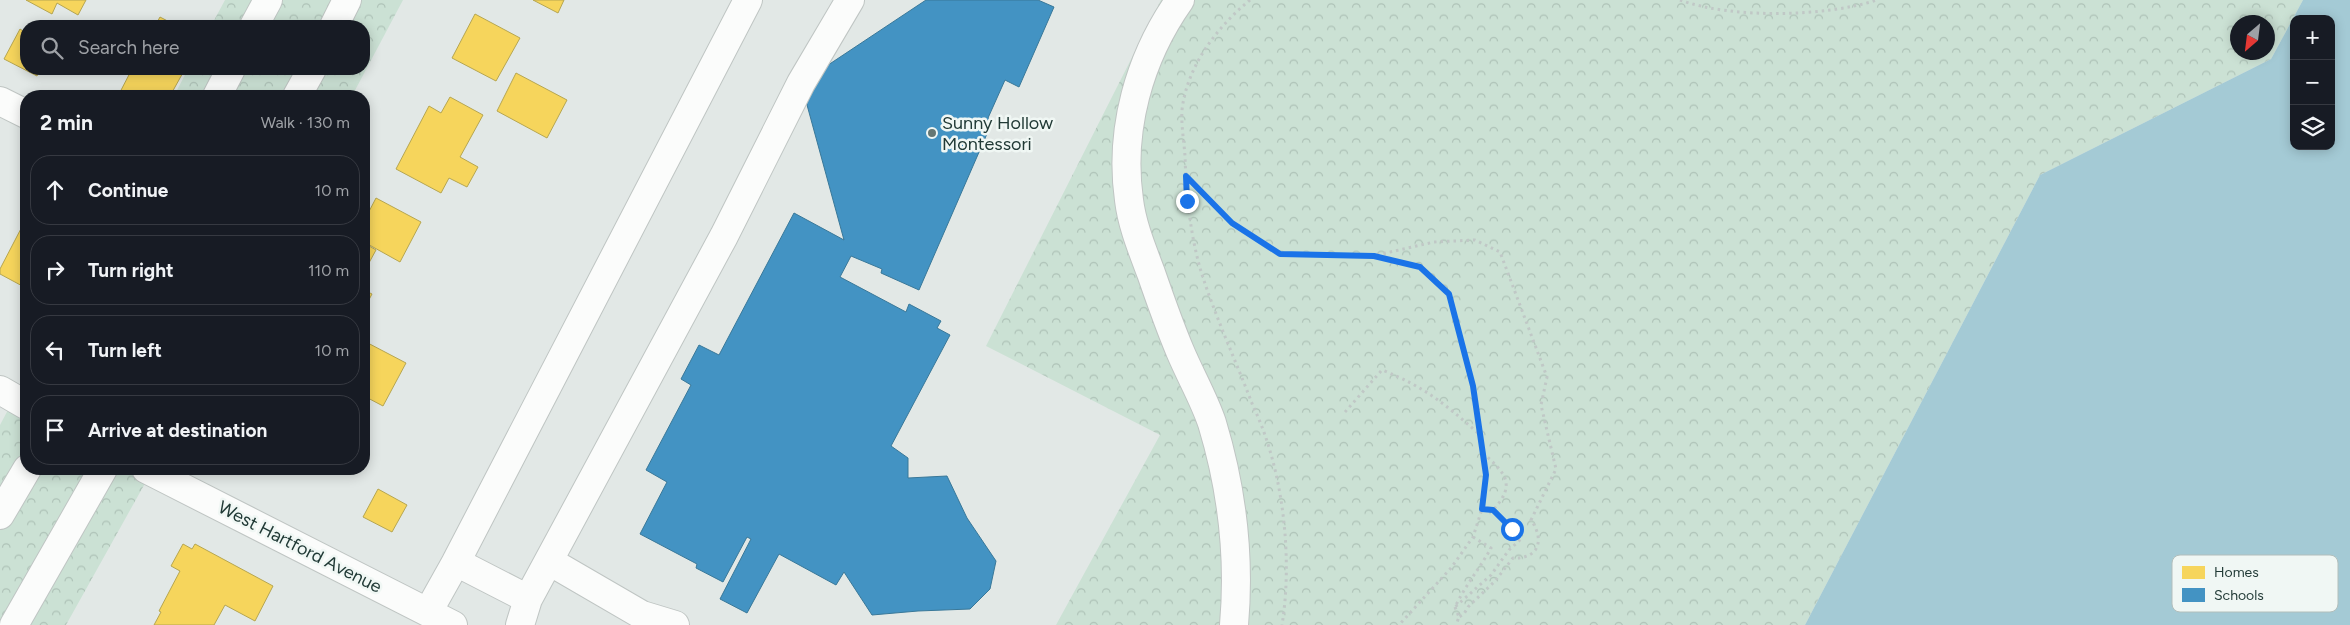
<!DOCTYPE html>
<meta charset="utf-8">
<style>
body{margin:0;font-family:Figtree,sans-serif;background:#242831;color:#f1f3f6}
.controls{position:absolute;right:15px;top:15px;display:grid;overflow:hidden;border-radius:10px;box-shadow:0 2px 12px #0003}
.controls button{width:45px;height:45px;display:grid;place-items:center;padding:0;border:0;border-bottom:1px solid #363941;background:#171b24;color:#f1f3f6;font:25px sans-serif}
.compass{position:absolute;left:2230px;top:15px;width:45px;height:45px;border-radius:50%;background:#171b24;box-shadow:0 2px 12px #0003;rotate:208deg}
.stop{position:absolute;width:15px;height:15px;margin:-11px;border:4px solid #1a73e8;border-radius:50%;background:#fff}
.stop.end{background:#1a73e8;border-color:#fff;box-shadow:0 1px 5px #0008}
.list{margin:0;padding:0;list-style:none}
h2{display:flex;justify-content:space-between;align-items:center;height:65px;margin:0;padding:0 20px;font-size:21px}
h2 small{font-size:16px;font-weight:400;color:#9ea1a6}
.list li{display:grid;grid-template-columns:32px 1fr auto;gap:15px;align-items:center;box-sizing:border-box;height:70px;margin:0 10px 10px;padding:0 10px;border:1px solid #363941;border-radius:20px}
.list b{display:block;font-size:19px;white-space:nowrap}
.list em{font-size:16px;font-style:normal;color:#9ea1a6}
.icon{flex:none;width:28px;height:28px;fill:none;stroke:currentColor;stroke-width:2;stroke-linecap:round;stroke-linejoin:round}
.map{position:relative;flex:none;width:2350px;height:625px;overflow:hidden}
.search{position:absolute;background:#171b24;box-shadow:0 2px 12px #0003;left:20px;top:20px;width:350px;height:55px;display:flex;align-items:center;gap:12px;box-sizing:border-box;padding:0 18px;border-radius:20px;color:#9ea1a6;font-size:19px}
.panel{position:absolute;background:#171b24;box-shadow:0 2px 12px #0003;left:20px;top:90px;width:350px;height:385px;border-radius:20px}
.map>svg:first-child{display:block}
</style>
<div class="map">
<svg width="2350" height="625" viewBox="0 0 2350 625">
<defs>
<pattern id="park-crowns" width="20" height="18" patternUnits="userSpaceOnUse" patternTransform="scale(1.25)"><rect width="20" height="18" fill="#cbe1d4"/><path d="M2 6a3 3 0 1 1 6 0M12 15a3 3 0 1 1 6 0" fill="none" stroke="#aec2b7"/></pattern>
</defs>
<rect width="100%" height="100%" fill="#e2e8e6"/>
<path fill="url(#park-crowns)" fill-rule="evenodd" d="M225 0H403L352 96H174L188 69H364V26H211Z
M1161 0H2303L2271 59 2040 175 1805 625H1056L1160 435 986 346ZM2238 22H2268V52H2238Z
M26 376V469H153L66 625H0V425Z"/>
<path fill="#a4cad5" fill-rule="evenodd" d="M2303 0H2350V625H1805L2040 175 2271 59ZM2294 19H2331V146H2294Z"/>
<path fill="#f6d55c" stroke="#b6a651" d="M26 0H86L78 15 57 3 52 14Z
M533 0H564L558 13Z
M475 14 520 38 496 81 452 58Z
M160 17 177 26H155Z
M20 29 26 33V69H40L37 76 4 59Z
M132 69H185L170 96H118Z
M516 73 567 100 547 138 497 111Z
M450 97 483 115 460 157 478 167 467 187 449 178 441 193 396 169 429 106 441 113Z
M376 198 421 222 400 262 364 242V221Z
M26 219V288L0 274V269Z
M364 243 376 250 364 272Z
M364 290 372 294 364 309Z
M364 341 406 363 383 406 364 396Z
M378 489 407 505 392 532 363 517Z
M183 544 192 549 195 544 273 586 255 621 225 605 214 625H154L161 612 159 611 180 571 171 566Z"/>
<path fill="#4393c3" stroke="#397899" d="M926 0H1038L1054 7 1019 87 1005 80 988 118 993 120 919 290 881 273 882 269 851 256 840 277 906 312 909 304 941 321 937 328 950 335 891 446 908 458V478L947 476 967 518 996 561 990 589 970 609 918 611 872 615 844 572 836 585 779 554 747 613 720 599 751 539 747 537 723 582 696 568 697 564 640 534 667 482 646 470 691 385 681 379 699 345 719 355 794 213 844 240 801 83Z"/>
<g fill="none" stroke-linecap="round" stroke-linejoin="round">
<g stroke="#bfc5c3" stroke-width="30">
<path id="minor" d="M1180 0C1139 58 1119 130 1129 200 1132 225 1142 249 1151 273 1160 299 1169 325 1180 351 1190 375 1204 399 1212 423 1232 489 1240 557 1234 625
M254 26 268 0
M334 26 347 0
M217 96 231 69
M297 96 312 69
M0 101 26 114
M0 390 26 405
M146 469 453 625
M0 515 27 469
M549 561 642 615 675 625
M528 599 456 562 748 0
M428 612 456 562
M14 625 103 469
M520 625 528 599 724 236 801 83 850 0"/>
</g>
<path stroke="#c0c8c6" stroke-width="3" stroke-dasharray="2.5 4" stroke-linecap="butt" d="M1250 0C1217 27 1187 66 1182 110 1181 125 1184 141 1185 156 1186 193 1190 232 1200 268 1214 314 1236 361 1253 406 1283 468 1293 557 1282 625
M1680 0C1732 19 1825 17 1877 0
M1185 176 1233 223 1280 254 1374 256 1421 267 1449 293 1473 386 1486 475 1482 509 1473 537 1451 568 1399 625
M1377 255 1434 242 1475 240 1500 252 1547 377 1541 405 1556 469 1531 520C1545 540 1539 559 1513 558L1495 581 1468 607 1464 614 1459 617
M1345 412 1382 370C1425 387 1445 404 1479 434
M1482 509 1493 510C1517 484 1505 473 1483 453
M1473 537 1491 548C1480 568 1465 586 1455 607L1491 575 1509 550 1521 539 1493 510
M1455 607 1459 617 1456 625"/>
<use href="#minor" stroke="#fbfcfb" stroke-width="28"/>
</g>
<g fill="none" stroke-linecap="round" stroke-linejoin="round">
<path stroke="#1a73e8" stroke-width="6" d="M1187 201 1186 176 1232 223 1280 254 1374 256 1420 267 1449 294 1473 386 1486 475 1482 509 1493 510 1512 529"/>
</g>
<circle fill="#657774" stroke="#f0f7f4" stroke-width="2" cx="932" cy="133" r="5"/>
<g text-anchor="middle" stroke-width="5" stroke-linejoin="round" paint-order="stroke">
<g font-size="18" fill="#213a36" stroke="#f0f7f4" text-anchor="start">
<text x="942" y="129">Sunny Hollow<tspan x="942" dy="21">Montessori</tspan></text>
</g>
<g font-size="18" fill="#213a36" stroke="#f0f7f4">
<text transform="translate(300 547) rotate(27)" y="6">West Hartford Avenue</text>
</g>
</g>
<rect x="2172" y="555" width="166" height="57" rx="8" fill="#f0f7f4" stroke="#b2bebb" stroke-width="1"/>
<rect x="2182" y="566" width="23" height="13" fill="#f6d55c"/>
<rect x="2182" y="588" width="23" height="14" fill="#4393c3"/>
<g font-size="14" fill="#213a36">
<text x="2214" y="577">Homes</text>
<text x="2214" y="600">Schools</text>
</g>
</svg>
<div class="controls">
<button>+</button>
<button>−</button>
<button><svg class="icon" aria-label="layers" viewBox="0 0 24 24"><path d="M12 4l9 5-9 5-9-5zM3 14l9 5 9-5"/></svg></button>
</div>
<svg class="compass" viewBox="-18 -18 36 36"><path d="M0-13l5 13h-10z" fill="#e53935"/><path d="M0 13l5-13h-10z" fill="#9ea1a6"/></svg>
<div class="stop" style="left:1512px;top:529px"></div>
<div class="stop end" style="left:1187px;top:201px"></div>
<div class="search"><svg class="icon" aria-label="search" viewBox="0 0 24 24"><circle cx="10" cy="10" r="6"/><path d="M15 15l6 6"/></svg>Search here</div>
<section class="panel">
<h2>2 min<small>Walk · 130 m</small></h2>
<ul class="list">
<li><svg class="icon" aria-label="ahead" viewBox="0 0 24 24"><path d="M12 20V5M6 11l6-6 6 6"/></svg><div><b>Continue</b></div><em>10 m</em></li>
<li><svg class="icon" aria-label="right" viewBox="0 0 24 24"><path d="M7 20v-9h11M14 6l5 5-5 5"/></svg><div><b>Turn right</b></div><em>110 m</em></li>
<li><svg class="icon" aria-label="left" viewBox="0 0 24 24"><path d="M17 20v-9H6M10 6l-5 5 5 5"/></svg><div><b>Turn left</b></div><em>10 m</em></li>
<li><svg class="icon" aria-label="arrive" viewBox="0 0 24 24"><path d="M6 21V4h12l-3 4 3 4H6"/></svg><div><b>Arrive at destination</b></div></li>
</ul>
</section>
</div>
